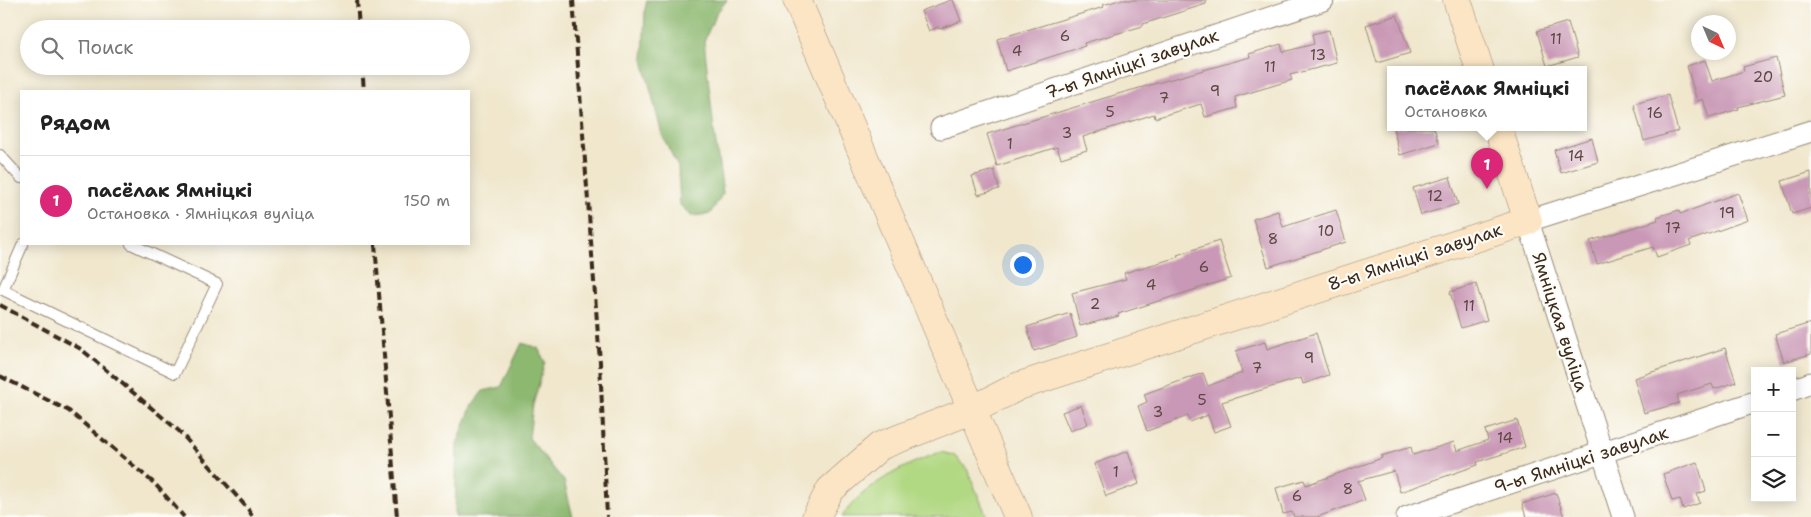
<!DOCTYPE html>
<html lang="ru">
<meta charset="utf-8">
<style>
body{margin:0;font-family:"Shantell Sans",sans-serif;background:#f2f2f2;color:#222}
.controls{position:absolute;right:15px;bottom:15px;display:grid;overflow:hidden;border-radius:0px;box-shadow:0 2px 12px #0003}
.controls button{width:45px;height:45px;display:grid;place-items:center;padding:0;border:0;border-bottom:1px solid #e0e0e0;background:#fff;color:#222;font:25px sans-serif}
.compass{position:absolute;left:1691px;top:15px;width:45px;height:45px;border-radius:50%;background:#fff;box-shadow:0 2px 12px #0003;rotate:136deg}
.you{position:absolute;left:1022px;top:264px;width:18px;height:18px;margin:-12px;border:4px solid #fff;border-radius:50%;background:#1a73e8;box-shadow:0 0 0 8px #1a73e833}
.badge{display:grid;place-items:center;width:32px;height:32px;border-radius:50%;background:#db2777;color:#fff;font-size:16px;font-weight:700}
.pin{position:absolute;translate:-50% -41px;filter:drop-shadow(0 1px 2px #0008)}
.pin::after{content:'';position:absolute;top:26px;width:18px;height:15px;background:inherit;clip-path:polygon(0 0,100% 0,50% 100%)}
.popup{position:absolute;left:1387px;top:66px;width:200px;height:65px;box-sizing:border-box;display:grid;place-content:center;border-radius:0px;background:#fff;filter:drop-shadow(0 1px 4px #0005);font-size:16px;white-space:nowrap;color:#767676}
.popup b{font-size:19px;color:#222}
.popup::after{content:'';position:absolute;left:50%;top:100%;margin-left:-10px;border:10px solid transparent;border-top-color:#fff}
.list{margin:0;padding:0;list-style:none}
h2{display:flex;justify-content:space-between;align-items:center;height:65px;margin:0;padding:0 20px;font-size:21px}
h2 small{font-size:16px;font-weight:400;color:#767676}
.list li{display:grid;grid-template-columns:32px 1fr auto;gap:15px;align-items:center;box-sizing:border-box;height:90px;padding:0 20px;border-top:1px solid #e0e0e0}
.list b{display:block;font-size:19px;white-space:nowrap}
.list p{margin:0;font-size:16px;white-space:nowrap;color:#767676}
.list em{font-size:16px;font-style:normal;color:#767676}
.icon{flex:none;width:28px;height:28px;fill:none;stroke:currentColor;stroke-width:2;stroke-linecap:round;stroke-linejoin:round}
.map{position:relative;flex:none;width:1811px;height:517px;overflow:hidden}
.search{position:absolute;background:#fff;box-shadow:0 2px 12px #0003;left:20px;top:20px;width:450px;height:55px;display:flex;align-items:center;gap:12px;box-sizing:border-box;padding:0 18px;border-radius:28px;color:#767676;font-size:19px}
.panel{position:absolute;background:#fff;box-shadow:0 2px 12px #0003;left:20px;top:90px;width:450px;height:155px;border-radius:0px}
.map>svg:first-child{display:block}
</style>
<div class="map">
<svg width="1811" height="517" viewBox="0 0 1811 517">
<rect width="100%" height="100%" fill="#fdfcf7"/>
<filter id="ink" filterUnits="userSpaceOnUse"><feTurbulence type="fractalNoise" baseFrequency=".02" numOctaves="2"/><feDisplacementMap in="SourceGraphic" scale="10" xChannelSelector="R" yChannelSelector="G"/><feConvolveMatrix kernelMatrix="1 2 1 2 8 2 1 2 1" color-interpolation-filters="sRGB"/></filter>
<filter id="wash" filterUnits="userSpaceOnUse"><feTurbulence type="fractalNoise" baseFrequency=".0096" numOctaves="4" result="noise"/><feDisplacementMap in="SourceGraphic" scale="20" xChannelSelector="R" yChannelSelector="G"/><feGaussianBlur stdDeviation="1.12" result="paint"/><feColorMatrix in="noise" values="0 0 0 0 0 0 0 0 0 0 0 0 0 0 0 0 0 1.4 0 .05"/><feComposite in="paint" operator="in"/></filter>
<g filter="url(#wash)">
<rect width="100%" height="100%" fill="#f0e7cd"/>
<path fill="#b1d882" stroke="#768150" d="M941 452 955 456 967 469 987 517H842C861 486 908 463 941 452Z"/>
<path fill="#8cb870" stroke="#647147" d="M647 0H727L716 14 704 41 714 130 723 193 710 214 691 216 680 205 678 167 662 135 643 60 645 9Z
M522 343 538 348 545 362 533 405 529 438 564 481 573 517H455L457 444 472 405 483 391 501 387Z"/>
<g id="blocks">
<path fill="#c998b6" d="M951 0H953L961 21 939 29 938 27 929 31 921 11Z
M1119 0H1206V4L1143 24V26L1084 43 1085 46 1006 71 997 39 1104 7 1103 5Z
M1397 15 1410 53 1377 63 1366 25Z
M1568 22 1578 57 1547 66 1537 31Z
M1329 30 1337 63 1290 75 1292 80 1235 97 1237 108 1205 117 1201 104 1155 118 1154 114 1083 137 1087 150 1061 158 1057 147 997 166 987 134 1118 94 1250 57 1249 54 1281 44 1283 52 1314 44 1312 34Z
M1776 58 1785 95 1738 107 1739 109 1709 118 1703 99 1697 101 1687 66 1705 60 1712 81 1744 71 1743 67Z
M1668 95 1678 131 1644 141 1634 104Z
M1393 128H1434L1439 143 1400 155Z
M1592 138 1598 162 1561 173 1554 150Z
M994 170 999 189 978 195 972 176Z
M1811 172V208L1792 214 1782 181Z
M1450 177 1458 204 1421 215 1413 188Z
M1738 193 1748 220 1689 241 1691 245 1657 257 1653 247 1597 264 1590 241 1658 220 1657 217 1679 210 1680 214Z
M1336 210 1346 242 1268 267 1253 219 1278 211 1283 227Z
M1219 241 1231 278 1118 314 1119 316 1080 326 1072 293 1126 279 1124 273 1178 257 1177 255Z
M1476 284 1487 320 1461 328 1450 292Z
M1070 313 1077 337 1034 351 1027 327Z
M1811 323V354L1784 362 1775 334Z
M1316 333 1329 375 1303 384 1301 378 1222 402 1231 426 1214 432 1208 415 1190 422 1188 416 1147 431 1138 406 1147 402 1144 394 1203 373 1208 386 1242 373 1236 351 1265 342 1267 349Z
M1725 348 1736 382 1714 389 1712 384 1677 395 1679 403 1644 413 1634 378Z
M1081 405 1088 424 1070 431 1062 412Z
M1517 420 1525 447 1477 462 1478 465 1400 492 1394 471 1358 481 1365 500 1317 517H1294L1292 512 1283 514 1276 488 1304 480 1306 485 1382 458 1381 456 1411 447 1413 455 1454 442 1457 451 1488 440 1485 430Z
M1128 451 1139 484 1106 496 1094 464Z
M1697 462 1706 491 1697 494 1700 503 1683 509 1680 499 1672 501 1663 474Z
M1556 493 1564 517H1526L1522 504Z"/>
</g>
</g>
<g filter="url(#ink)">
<use href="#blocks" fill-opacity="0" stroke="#968876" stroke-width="1"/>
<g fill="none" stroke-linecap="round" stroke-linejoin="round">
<g stroke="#968876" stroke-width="12">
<path id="lane" d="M0 155 21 178
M23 244 3 290 175 373 217 284 131 244"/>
</g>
<g stroke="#968876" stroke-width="23">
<path id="street" d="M941 128 1323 0
M1792 390 1811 383
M1407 517 1755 402
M1623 517 1528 221 1811 131"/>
</g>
<g stroke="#968876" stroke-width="29">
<path id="secondary" d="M797 0 1018 517
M1457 0 1480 70
M816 517 830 490 880 446 972 410 1019 386 1528 221 1498 128"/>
</g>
<use href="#lane" stroke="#fff" stroke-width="10"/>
<use href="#street" stroke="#fff" stroke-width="21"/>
<use href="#secondary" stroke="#fce5c4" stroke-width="28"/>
<path stroke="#3b2a1e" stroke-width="4" stroke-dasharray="8 4" stroke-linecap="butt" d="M357 0 359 29
M573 0 600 362 607 517
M362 66 364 91
M375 244 397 517
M0 305 81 349 179 431 248 509 253 517
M0 376 69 411 155 484 184 517"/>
</g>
</g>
<g text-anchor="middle" stroke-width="4.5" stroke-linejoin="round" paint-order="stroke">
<g font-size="15" fill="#5e4644">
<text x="1065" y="41">6</text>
<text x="1556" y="44">11</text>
<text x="1017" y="56">4</text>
<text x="1318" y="60">13</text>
<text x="1270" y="72">11</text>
<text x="1763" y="82">20</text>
<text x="1215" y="96">9</text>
<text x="1164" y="103">7</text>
<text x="1110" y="117">5</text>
<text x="1655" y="118">16</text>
<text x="1067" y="138">3</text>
<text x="1010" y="149">1</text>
<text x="1576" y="161">14</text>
<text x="1435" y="201">12</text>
<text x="1727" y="218">19</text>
<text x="1673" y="233">17</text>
<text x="1326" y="236">10</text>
<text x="1273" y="244">8</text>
<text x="1204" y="272">6</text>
<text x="1151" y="290">4</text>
<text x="1095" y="309">2</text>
<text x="1469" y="311">11</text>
<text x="1309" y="363">9</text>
<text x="1257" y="373">7</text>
<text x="1202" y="405">5</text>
<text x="1158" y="417">3</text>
<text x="1505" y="443">14</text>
<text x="1116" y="477">1</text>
<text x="1348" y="494">8</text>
<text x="1297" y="501">6</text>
</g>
<g font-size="18" fill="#3b2a1e" stroke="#fdfcf7">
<text transform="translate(1132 64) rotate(-19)" y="6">7-ы Ямніцкі завулак</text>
<text transform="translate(1415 257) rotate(-18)" y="6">8-ы Ямніцкі завулак</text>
<text transform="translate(1560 322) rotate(72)" y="6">Ямніцкая вуліца</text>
<text transform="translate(1581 460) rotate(-18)" y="6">9-ы Ямніцкі завулак</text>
</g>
</g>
</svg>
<div class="controls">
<button>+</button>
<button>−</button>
<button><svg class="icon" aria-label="layers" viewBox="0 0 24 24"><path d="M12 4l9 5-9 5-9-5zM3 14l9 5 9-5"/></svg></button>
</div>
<svg class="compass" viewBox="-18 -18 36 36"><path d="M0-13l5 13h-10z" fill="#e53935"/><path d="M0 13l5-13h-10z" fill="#767676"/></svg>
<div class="you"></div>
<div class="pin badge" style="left:1487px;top:189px">1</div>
<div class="popup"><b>пасёлак Ямніцкі</b>Остановка</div>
<div class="search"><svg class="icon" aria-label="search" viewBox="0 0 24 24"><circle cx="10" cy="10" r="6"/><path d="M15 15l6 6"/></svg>Поиск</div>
<section class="panel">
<h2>Рядом<small></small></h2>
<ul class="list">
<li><span class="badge">1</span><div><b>пасёлак Ямніцкі</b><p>Остановка · Ямніцкая вуліца</p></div><em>150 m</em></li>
</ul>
</section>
</div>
